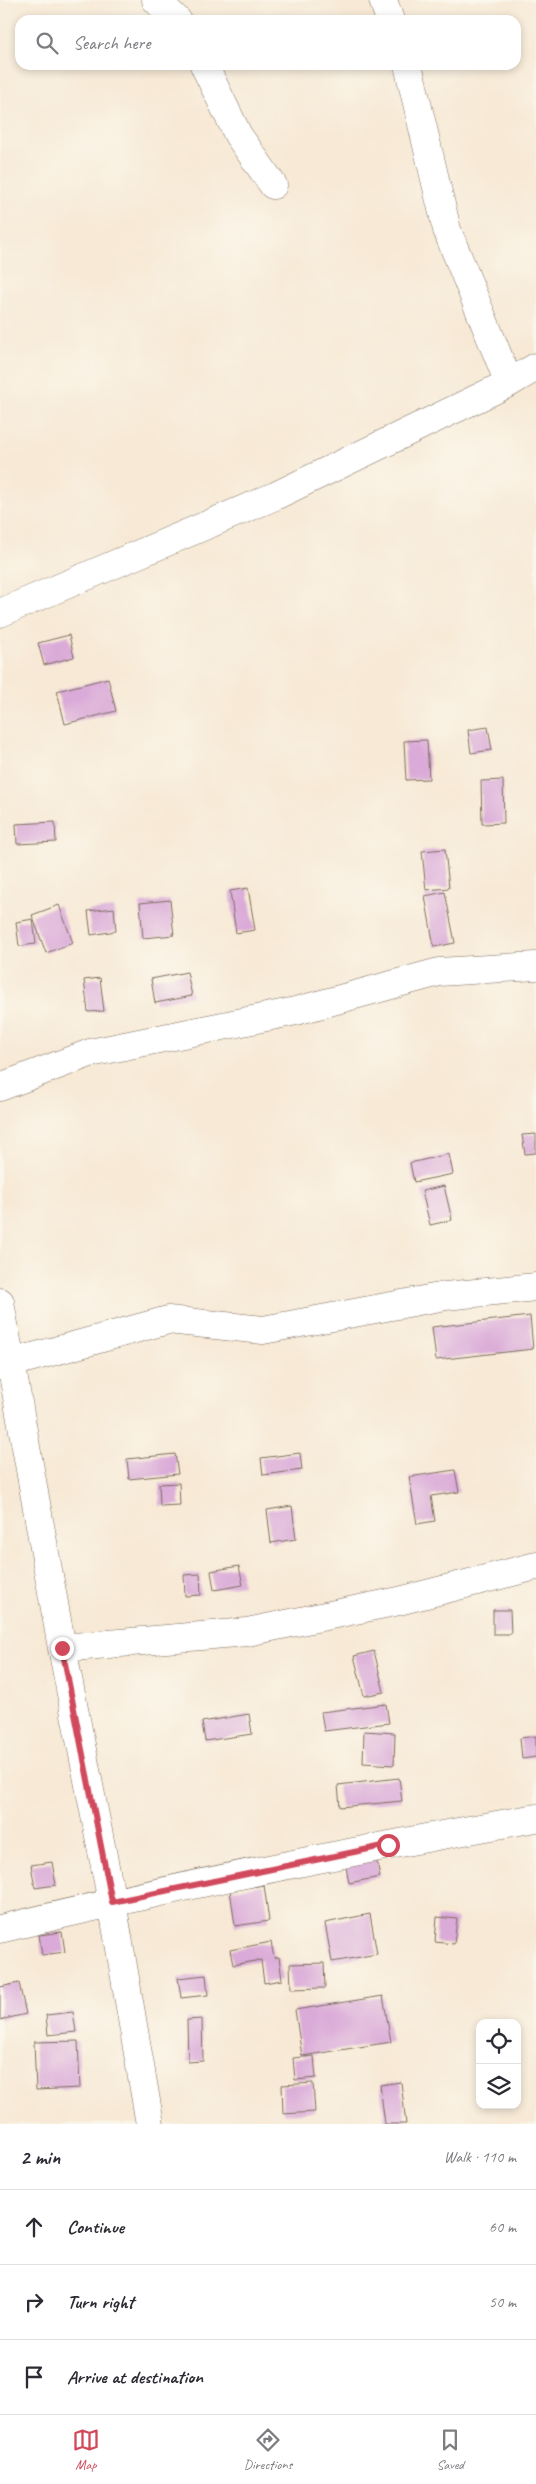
<!DOCTYPE html>
<meta charset="utf-8">
<style>
body{margin:0;font-family:Caveat,sans-serif;background:#f7f7f7;color:#2b2b33}
.controls{position:absolute;right:15px;bottom:15px;display:grid;overflow:hidden;border-radius:10px;box-shadow:0 2px 8px #0003}
.controls button{width:45px;height:45px;display:grid;place-items:center;padding:0;border:0;border-bottom:1px solid #e1e1e2;background:#fff;color:#2b2b33;font:25px sans-serif}
.stop{position:absolute;width:15px;height:15px;margin:-11px;border:4px solid #d1495b;border-radius:50%;background:#fff}
.stop.end{background:#d1495b;border-color:#fff;box-shadow:0 1px 5px #0008}
.list{margin:0;padding:0;list-style:none}
h2{display:flex;justify-content:space-between;align-items:center;height:65px;margin:0;padding:0 20px;font-size:21px}
h2 small{font-size:16px;font-weight:400;color:#7c7c81}
.list li{display:grid;grid-template-columns:32px 1fr auto;gap:15px;align-items:center;box-sizing:border-box;height:75px;padding:0 20px;border-top:1px solid #e1e1e2}
.list b{display:block;font-size:19px;white-space:nowrap}
.list em{font-size:16px;font-style:normal;color:#7c7c81}
.icon{flex:none;width:28px;height:28px;fill:none;stroke:currentColor;stroke-width:2;stroke-linecap:round;stroke-linejoin:round}
.map{position:relative;flex:none;width:536px;height:2124px;overflow:hidden}
.search{position:absolute;background:#fff;box-shadow:0 2px 8px #0003;left:15px;right:15px;top:15px;height:55px;display:flex;align-items:center;gap:12px;box-sizing:border-box;padding:0 18px;border-radius:15px;color:#7c7c81;font-size:19px}
.sheet{height:290px;background:#fff}
nav{display:flex;justify-content:space-around;align-items:center;box-sizing:border-box;height:70px;border-top:1px solid #e1e1e2;background:#fff;font-size:14px;color:#7c7c81}
nav a{display:grid;justify-items:center;gap:2px}
nav .on{color:#d1495b}
.map>svg:first-child{display:block}
</style>
<div class="map">
<svg width="536" height="2124" viewBox="0 0 536 2124">
<rect width="100%" height="100%" fill="#fbf7ec"/>
<filter id="ink" filterUnits="userSpaceOnUse"><feTurbulence type="fractalNoise" baseFrequency=".02" numOctaves="2"/><feDisplacementMap in="SourceGraphic" scale="10" xChannelSelector="R" yChannelSelector="G"/><feConvolveMatrix kernelMatrix="1 2 1 2 8 2 1 2 1" color-interpolation-filters="sRGB"/></filter>
<filter id="wash" filterUnits="userSpaceOnUse"><feTurbulence type="fractalNoise" baseFrequency=".0096" numOctaves="4" result="noise"/><feDisplacementMap in="SourceGraphic" scale="20" xChannelSelector="R" yChannelSelector="G"/><feGaussianBlur stdDeviation="1.12" result="paint"/><feColorMatrix in="noise" values="0 0 0 0 0 0 0 0 0 0 0 0 0 0 0 0 0 1.4 0 .05"/><feComposite in="paint" operator="in"/></filter>
<g filter="url(#wash)">
<rect width="100%" height="100%" fill="#f7e9d5"/>
<g id="blocks">
<path fill="#daaad8" d="M69 635 74 657 44 665 38 643Z
M108 678 116 711 65 724 57 691Z
M488 727 492 750 471 753 468 730Z
M427 740 429 779 406 780 404 741Z
M503 780 504 823 482 824 481 781Z
M55 822 56 842 17 844 16 824Z
M445 849 449 888 426 890 422 851Z
M248 888 255 930 236 933 230 891Z
M445 892 455 943 434 947 425 896Z
M170 900 174 935 143 938 140 903Z
M59 905 73 943 46 953 32 915Z
M114 908 116 931 91 935 88 911Z
M33 919 36 944 19 946 16 922Z
M187 972 192 996 155 1003 151 979Z
M100 978 104 1011 88 1012 84 980Z
M536 1134V1153L525 1154 522 1135Z
M449 1154 453 1174 414 1182 410 1163Z
M444 1186 452 1220 430 1225 422 1191Z
M530 1316 533 1349 436 1360 432 1327Z
M300 1453 302 1470 263 1475 261 1458Z
M175 1454 178 1474 129 1479 127 1459Z
M455 1470 459 1492 431 1496 435 1521 417 1524 409 1477Z
M179 1483 180 1505 160 1506 159 1484Z
M292 1506 296 1539 271 1543 267 1510Z
M239 1566 243 1585 214 1590 211 1571Z
M200 1574 201 1595 185 1596 184 1575Z
M493 1610H510L511 1634H493Z
M374 1651 384 1692 364 1696 354 1656Z
M386 1704 389 1723 324 1731 321 1712Z
M249 1714 252 1734 205 1741 202 1722Z
M364 1731 395 1733 394 1765 363 1763Z
M536 1736V1757L522 1759 520 1738Z
M399 1778 402 1801 340 1807 338 1785Z
M376 1856 380 1877 349 1883 345 1862Z
M52 1862 56 1885 35 1888 31 1865Z
M264 1885 269 1921 235 1926 230 1890Z
M370 1914 377 1954 332 1962 325 1923Z
M437 1917 457 1919 454 1944 435 1942Z
M62 1932 65 1952 42 1955 39 1935Z
M271 1942 274 1958 279 1957 282 1980 264 1983 261 1960 233 1965 230 1950Z
M324 1963 325 1988 291 1989 290 1964Z
M206 1975 208 1995 181 1998 178 1978Z
M19 1983 26 2014 0 2020V1987Z
M383 1996 391 2042 302 2056 295 2010Z
M73 2012 76 2032 48 2035 46 2015Z
M202 2019 203 2061 188 2062 187 2020Z
M78 2041 80 2088 36 2090 34 2042Z
M314 2056 316 2078 295 2080 293 2058Z
M401 2082 406 2124H385L380 2085Z
M313 2083 315 2112 283 2114 282 2085Z"/>
</g>
</g>
<g filter="url(#ink)">
<use href="#blocks" fill-opacity="0" stroke="#7d6d5e" stroke-width="1"/>
<g fill="none" stroke-linecap="round" stroke-linejoin="round">
<g stroke="#7d6d5e" stroke-width="29">
<path id="minor" d="M156 0 177 20
M383 0 390 20
M204 65 238 135 273 185
M408 65 447 230 509 383
M0 613 275 496 509 383 536 367
M0 1087 90 1053 296 1011 439 972 536 966
M0 1302 62 1648 112 1902 150 2124
M0 1366 168 1320 263 1330 445 1296 536 1287
M62 1648 247 1632 399 1601 536 1566
M0 1929C177 1886 356 1850 536 1818"/>
</g>
<use href="#minor" stroke="#fff" stroke-width="28"/>
</g>
</g>
<g fill="none" stroke-linecap="round" stroke-linejoin="round" filter="url(#ink)">
<path stroke="#d1495b" stroke-width="6" d="M62 1648 112 1902 388 1845"/>
</g>
</svg>
<div class="controls">
<button><svg class="icon" aria-label="locate" viewBox="0 0 24 24"><circle cx="12" cy="12" r="6"/><path d="M12 2v4M12 18v4M2 12h4M18 12h4"/></svg></button>
<button><svg class="icon" aria-label="layers" viewBox="0 0 24 24"><path d="M12 4l9 5-9 5-9-5zM3 14l9 5 9-5"/></svg></button>
</div>
<div class="stop" style="left:388px;top:1845px"></div>
<div class="stop end" style="left:62px;top:1648px"></div>
<div class="search"><svg class="icon" aria-label="search" viewBox="0 0 24 24"><circle cx="10" cy="10" r="6"/><path d="M15 15l6 6"/></svg>Search here</div>
</div>
<section class="sheet">
<h2>2 min<small>Walk · 110 m</small></h2>
<ul class="list">
<li><svg class="icon" aria-label="ahead" viewBox="0 0 24 24"><path d="M12 20V5M6 11l6-6 6 6"/></svg><div><b>Continue</b></div><em>60 m</em></li>
<li><svg class="icon" aria-label="right" viewBox="0 0 24 24"><path d="M7 20v-9h11M14 6l5 5-5 5"/></svg><div><b>Turn right</b></div><em>50 m</em></li>
<li><svg class="icon" aria-label="arrive" viewBox="0 0 24 24"><path d="M6 21V4h12l-3 4 3 4H6"/></svg><div><b>Arrive at destination</b></div></li>
</ul>
</section>
<nav>
<a class="on"><svg class="icon" aria-label="map" viewBox="0 0 24 24"><path d="M3 6l6-2 6 2 6-2v14l-6 2-6-2-6 2zM9 4v14M15 6v14"/></svg>Map</a>
<a><svg class="icon" aria-label="directions" viewBox="0 0 24 24"><path d="M12 3l9 9-9 9-9-9zM9 14v-3h6M13 9l2 2-2 2"/></svg>Directions</a>
<a><svg class="icon" aria-label="saved" viewBox="0 0 24 24"><path d="M7 4h10v16l-5-4-5 4z"/></svg>Saved</a>
</nav>
